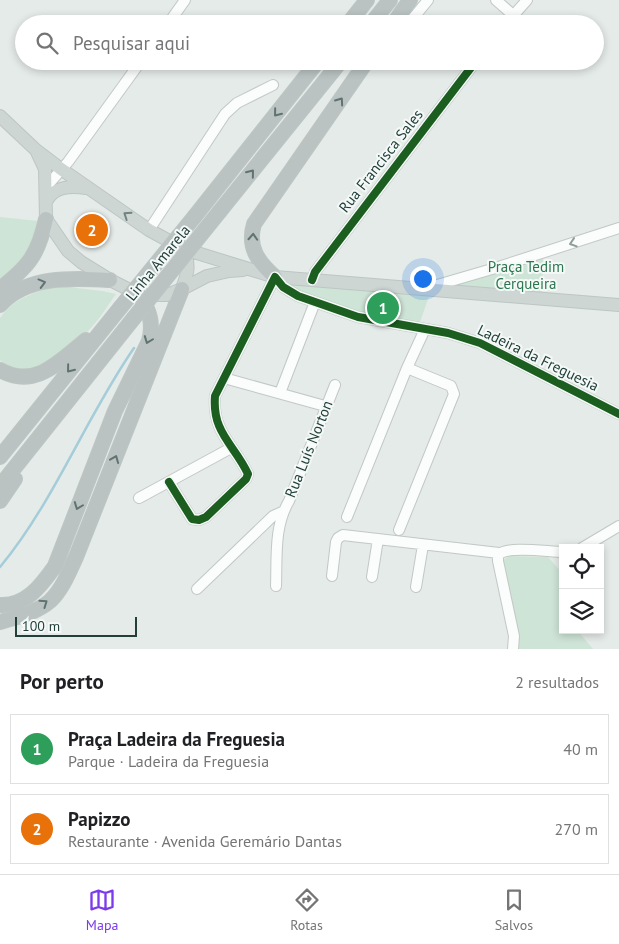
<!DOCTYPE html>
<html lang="pt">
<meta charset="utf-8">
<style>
body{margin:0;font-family:"PT Sans",sans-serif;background:#f2f2f2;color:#202124}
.controls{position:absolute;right:15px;bottom:15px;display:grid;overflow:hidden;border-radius:0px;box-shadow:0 2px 8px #0003}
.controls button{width:45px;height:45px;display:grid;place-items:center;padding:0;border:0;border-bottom:1px solid #e0e0e0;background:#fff;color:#202124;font:25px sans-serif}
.scale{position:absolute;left:15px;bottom:12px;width:122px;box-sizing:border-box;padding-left:5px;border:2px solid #223f3a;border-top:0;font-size:14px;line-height:18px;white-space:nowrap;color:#223f3a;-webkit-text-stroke:4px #f4f9f7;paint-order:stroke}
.you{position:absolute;left:422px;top:278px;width:18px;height:18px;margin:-12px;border:4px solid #fff;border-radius:50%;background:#1a73e8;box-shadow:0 0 0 8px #1a73e833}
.badge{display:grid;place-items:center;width:32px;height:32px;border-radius:50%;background:#7c3aed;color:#fff;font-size:16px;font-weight:700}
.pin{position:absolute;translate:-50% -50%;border:2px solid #fff;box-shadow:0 1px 5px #0006}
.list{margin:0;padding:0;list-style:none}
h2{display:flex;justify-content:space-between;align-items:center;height:65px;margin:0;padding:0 20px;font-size:21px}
h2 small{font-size:16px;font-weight:400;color:#757577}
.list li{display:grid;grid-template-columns:32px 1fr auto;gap:15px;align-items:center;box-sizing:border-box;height:70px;margin:0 10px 10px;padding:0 10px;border:1px solid #e0e0e0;border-radius:0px}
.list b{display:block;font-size:19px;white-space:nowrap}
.list p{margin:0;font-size:16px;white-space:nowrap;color:#757577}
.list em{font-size:16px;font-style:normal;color:#757577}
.icon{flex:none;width:28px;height:28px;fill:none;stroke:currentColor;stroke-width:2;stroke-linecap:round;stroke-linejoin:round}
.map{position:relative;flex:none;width:619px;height:649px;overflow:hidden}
.search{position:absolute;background:#fff;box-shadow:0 2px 8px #0003;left:15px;right:15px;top:15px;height:55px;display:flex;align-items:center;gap:12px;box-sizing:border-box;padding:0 18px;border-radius:28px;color:#757577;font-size:19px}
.sheet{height:225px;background:#fff}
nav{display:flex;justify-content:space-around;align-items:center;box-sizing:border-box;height:70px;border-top:1px solid #e0e0e0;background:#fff;font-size:14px;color:#757577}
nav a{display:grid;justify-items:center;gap:2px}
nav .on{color:#7c3aed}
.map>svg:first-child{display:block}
</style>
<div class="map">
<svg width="619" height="649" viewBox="0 0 619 649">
<rect width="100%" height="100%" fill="#e5ebe8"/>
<path fill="#cee4d6" d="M0 217 38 221 32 249 15 271 0 282Z
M543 254 542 293 444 286Z
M281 280 430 293 419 325 383 321 297 292Z
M60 286 102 291 116 294C106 308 97 323 85 334 65 353 24 389 0 360V318C14 298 36 291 60 286Z
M510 556 548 557 563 574 561 612 563 614V630H577L593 649H512L498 563Z"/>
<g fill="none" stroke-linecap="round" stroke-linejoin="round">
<path stroke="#a5cdd9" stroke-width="2.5" d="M0 567C54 502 86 417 134 348"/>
<g stroke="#c2c8c5" stroke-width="12">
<path id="minor" d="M496 0 513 15
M410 22 428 0
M168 24 185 0
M506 24 527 0
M47 186 68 162 141 61
M149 230 225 114 237 103 273 85
M312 280 315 272 476 61
M427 288 492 269 619 228
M224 378 325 406
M280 393 315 302
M169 482 192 519 199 520 206 517 246 479 248 474C234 444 212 433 215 396L275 277 283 287 298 296 358 317 448 333 480 343 619 414
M139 498 231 448
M347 517 407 368 425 329
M399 530 454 394 451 386 407 368
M582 548 619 526
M332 576 336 542 338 538 343 535 499 553
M372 577 378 539
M276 586C277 557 274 526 289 501L335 385
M416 587 423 545
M197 589 273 516 282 512
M513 649 514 636 498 561V555C508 545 548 552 563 552"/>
</g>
<g stroke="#bdc6c4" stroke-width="14">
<path id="major" d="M0 116 36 150 61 169 149 230 184 249 275 277 619 305
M37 152 45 169 46 219 68 251 81 262 110 280 140 295H167L182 289 207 276 229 271 243 270
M47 200C55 186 71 186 86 188
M182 289C188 272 190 267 184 249"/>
</g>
<g stroke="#bdc6c4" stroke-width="16">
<path id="highway" d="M348 24 367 0
M371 24 390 0
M393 24 410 0
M220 211 341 61
M195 216 318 61
M275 277C258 262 247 247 254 224L367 61
M0 289C29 266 38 255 46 219
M0 305C27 275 73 278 110 280
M0 370C35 390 60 361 86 340
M0 457 120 308
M0 486 133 319
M0 501 15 479
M0 605C26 606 41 586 55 566L115 411 149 341C154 323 149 310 140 295
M0 622C17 617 36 613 50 601 62 590 69 572 76 557L182 289"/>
</g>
<use href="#minor" stroke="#fbfcfc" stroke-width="10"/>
<use href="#major" stroke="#ced6d4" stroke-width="12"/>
<use href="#highway" stroke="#bac3c2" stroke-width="14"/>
<g stroke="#bdc6c4" stroke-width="16" stroke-linecap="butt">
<path id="highway-bridge" d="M120 308 195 216
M133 319 220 211"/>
</g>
<use href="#highway-bridge" stroke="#bac3c2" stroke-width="14"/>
<g stroke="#f4f9f7" stroke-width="11">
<path id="cycleway" d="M312 280 315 272 476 61
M169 482 192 519 199 520 206 517 246 479 248 474C234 444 212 433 215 396L275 277 283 287 298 296 358 317 448 333 480 343 619 414"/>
</g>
<use href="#cycleway" stroke="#1b5e20" stroke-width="8"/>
</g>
<defs><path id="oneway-chevron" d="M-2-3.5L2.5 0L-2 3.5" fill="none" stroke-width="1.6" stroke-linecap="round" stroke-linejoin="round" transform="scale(1.25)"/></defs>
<g stroke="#5f7470">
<use href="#oneway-chevron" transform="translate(340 101) rotate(-55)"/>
<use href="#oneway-chevron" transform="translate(277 113) rotate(129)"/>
<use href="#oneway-chevron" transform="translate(251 173) rotate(-51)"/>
<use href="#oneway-chevron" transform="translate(253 237) rotate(-87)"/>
<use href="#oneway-chevron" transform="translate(42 283) rotate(-15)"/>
<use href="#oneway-chevron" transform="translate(148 340) rotate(111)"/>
<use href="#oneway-chevron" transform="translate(70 369) rotate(129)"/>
<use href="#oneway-chevron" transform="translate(115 459) rotate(-68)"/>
<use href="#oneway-chevron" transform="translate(78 506) rotate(111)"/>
<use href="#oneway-chevron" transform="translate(44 603) rotate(-35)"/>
</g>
<use stroke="#6f837f" href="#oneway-chevron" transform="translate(127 215) rotate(-146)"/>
<use stroke="#8e9e9b" href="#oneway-chevron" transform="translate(573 243) rotate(162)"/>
<g text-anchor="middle" stroke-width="4" stroke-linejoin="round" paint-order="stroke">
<g font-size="15" fill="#223f3a" stroke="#f4f9f7">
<text transform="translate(381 161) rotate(-52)" y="5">Rua Francisca Sales</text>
<text transform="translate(158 263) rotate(-51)" y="5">Linha Amarela</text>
<text transform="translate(538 358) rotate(26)" y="5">Ladeira da Freguesia</text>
<text transform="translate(309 449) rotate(-68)" y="5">Rua Luís Norton</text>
</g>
<g font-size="15" fill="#2c7650" stroke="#f4f9f7">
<text x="526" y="272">Praça Tedim<tspan x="526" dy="17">Cerqueira</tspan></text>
</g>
</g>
</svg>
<div class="controls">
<button><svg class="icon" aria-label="locate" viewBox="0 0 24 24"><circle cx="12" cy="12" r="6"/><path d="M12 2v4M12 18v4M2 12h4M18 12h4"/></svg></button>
<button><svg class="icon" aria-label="layers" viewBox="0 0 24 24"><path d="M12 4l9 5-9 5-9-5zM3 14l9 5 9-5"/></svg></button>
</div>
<div class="scale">100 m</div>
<div class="you"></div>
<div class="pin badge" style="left:383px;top:308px;background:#2e9e5b">1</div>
<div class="pin badge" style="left:92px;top:230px;background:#e8710a">2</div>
<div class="search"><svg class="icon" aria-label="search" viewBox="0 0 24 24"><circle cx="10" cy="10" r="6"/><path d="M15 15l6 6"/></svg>Pesquisar aqui</div>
</div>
<section class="sheet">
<h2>Por perto<small>2 resultados</small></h2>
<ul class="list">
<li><span class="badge" style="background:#2e9e5b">1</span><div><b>Praça Ladeira da Freguesia</b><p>Parque · Ladeira da Freguesia</p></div><em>40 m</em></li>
<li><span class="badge" style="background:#e8710a">2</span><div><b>Papizzo</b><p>Restaurante · Avenida Geremário Dantas</p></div><em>270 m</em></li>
</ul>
</section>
<nav>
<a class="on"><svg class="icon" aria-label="map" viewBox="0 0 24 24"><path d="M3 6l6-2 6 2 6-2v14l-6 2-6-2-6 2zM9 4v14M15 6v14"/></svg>Mapa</a>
<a><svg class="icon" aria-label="directions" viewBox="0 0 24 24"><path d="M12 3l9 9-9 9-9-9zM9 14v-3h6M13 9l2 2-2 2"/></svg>Rotas</a>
<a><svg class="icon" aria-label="saved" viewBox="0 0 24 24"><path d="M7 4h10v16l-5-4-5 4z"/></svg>Salvos</a>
</nav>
